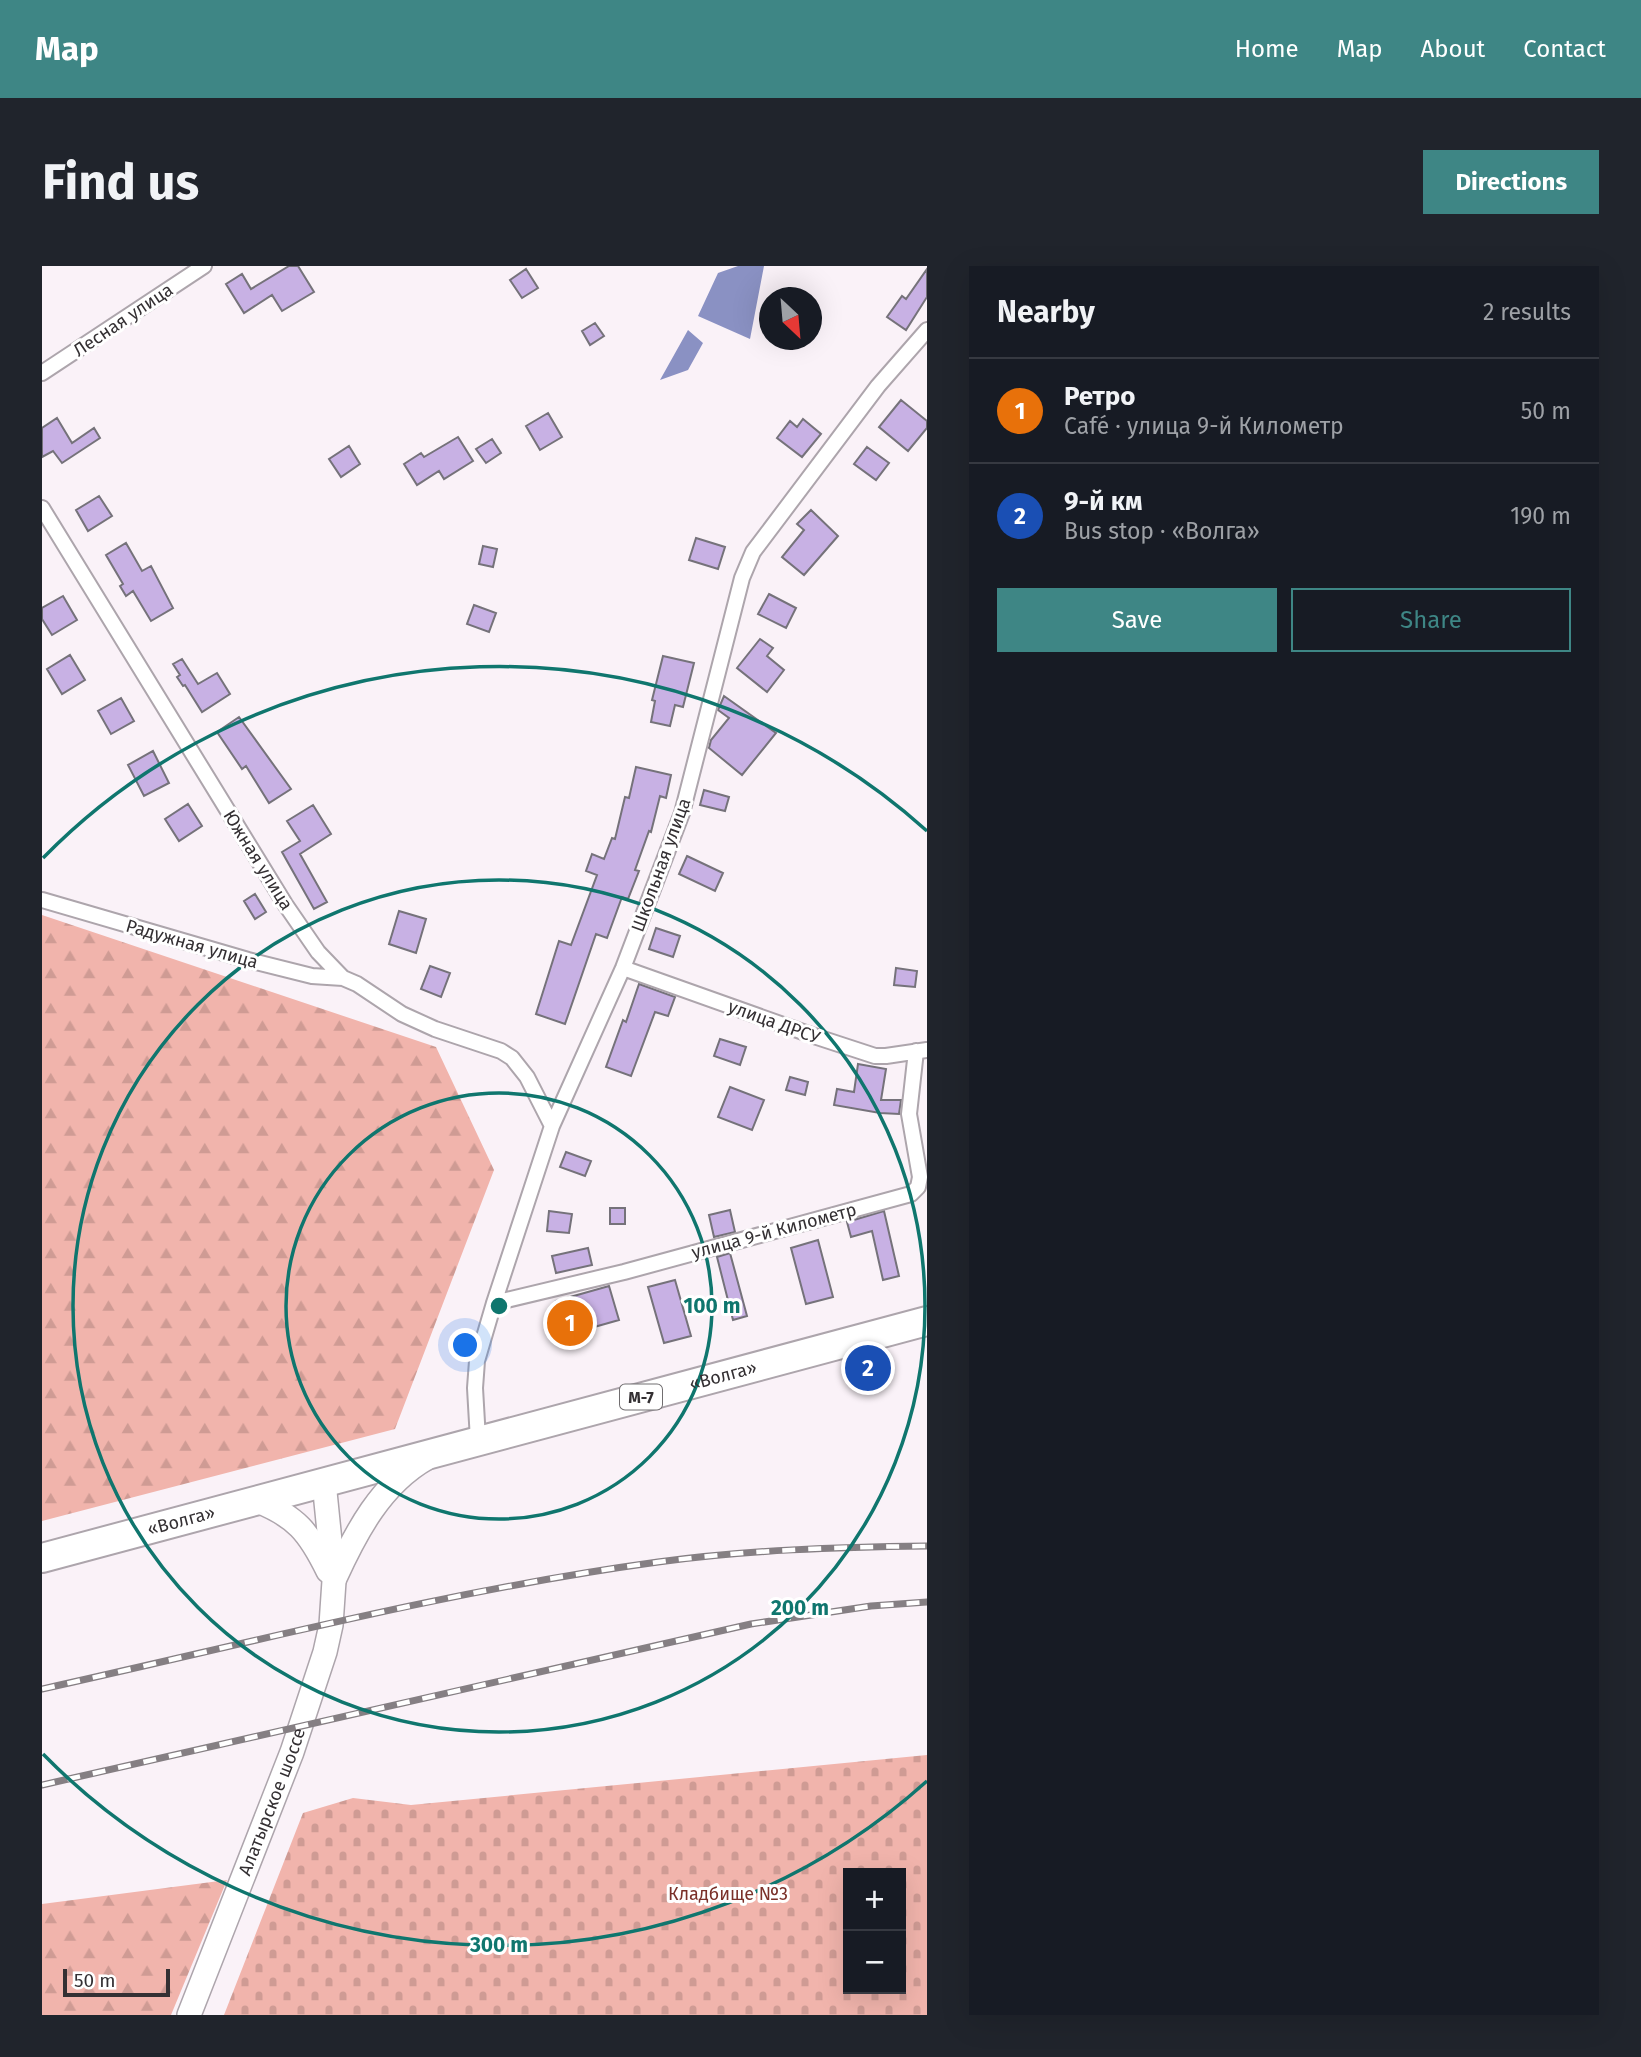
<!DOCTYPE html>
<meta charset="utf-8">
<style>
body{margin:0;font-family:"Fira Sans",sans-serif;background:#20242c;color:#f1f3f6}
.controls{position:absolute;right:21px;bottom:21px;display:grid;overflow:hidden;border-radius:0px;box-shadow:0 7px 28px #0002}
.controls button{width:63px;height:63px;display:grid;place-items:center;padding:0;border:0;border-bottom:2px solid #363941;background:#171b24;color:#f1f3f6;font:35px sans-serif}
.compass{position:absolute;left:717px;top:21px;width:63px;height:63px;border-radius:50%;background:#171b24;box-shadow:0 7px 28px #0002;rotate:154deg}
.scale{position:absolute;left:21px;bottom:18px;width:107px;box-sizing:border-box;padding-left:7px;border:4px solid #343033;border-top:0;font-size:19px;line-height:24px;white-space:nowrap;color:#343033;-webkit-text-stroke:5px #fff;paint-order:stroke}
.you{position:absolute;left:424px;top:1080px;width:24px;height:24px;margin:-18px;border:5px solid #fff;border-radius:50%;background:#1a73e8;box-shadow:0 0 0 10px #1a73e833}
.badge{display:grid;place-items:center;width:46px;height:46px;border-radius:50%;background:#3e8685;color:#fff;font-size:23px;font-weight:700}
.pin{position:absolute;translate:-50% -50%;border:4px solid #fff;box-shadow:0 2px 7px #0006}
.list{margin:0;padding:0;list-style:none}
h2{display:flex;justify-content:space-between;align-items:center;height:91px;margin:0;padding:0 28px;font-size:30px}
h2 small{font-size:23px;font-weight:400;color:#9ea1a6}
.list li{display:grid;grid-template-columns:46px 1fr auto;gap:21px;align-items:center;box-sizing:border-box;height:105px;padding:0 28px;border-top:2px solid #363941}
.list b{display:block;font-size:26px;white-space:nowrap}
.list p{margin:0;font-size:23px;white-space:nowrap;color:#9ea1a6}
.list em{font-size:23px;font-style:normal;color:#9ea1a6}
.actions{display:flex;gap:14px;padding:21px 28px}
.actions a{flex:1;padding:16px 0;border:2px solid #3e8685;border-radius:0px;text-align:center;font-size:24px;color:#3e8685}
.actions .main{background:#3e8685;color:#fff}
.map{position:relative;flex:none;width:885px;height:1749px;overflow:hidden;border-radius:0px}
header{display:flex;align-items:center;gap:42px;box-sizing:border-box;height:98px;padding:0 35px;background:#3e8685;color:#fff}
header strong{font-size:33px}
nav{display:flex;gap:38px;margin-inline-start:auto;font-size:24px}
.intro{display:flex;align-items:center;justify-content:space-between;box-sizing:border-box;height:168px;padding:0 42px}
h1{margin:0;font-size:49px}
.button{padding:18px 32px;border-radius:0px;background:#3e8685;color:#fff;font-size:24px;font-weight:700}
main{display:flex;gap:42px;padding:0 42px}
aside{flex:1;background:#171b24;border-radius:0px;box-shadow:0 7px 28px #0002}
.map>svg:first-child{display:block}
</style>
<header>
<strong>Map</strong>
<nav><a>Home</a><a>Map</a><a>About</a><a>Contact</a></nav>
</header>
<div class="intro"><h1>Find us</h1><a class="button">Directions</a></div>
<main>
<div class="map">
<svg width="885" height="1749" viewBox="0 0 885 1749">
<defs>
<pattern id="forest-firs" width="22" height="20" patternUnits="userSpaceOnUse" patternTransform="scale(1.75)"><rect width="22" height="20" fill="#f1b4ac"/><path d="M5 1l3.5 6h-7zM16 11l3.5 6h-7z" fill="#cf9b94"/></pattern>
<pattern id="cemetery-stones" width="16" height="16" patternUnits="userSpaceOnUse" patternTransform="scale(1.75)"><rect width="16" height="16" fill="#f1b4ac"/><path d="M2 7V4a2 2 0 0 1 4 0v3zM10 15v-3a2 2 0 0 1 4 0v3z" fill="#cf9b94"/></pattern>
</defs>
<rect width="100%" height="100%" fill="#faf2f8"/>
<path fill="url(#forest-firs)" d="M0 649 394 781 452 904 353 1163 0 1255Z
M185 1614 129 1749H0V1638Z"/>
<path fill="url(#cemetery-stones)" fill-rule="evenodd" d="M885 1489V1749H182L261 1547 311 1532 369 1539ZM806 1607H859V1723H806Z"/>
<path fill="#8a91c3" d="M696 0H722L708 73 656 50 676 7Z
M646 64 661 77 646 104 618 114Z"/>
<path fill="#c8b1e4" stroke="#75727a" stroke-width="2" d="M247 0H256L272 26 240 45 230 29 202 47 184 18 200 8 209 23Z
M484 3 496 22 480 32 468 14Z
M885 3V31L864 64 845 51 860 30 864 33Z
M553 57 562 70 548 79 540 65Z
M859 134 885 155V162L866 185 837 161Z
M506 147 520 171 498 184 484 160Z
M15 152 30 177 52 162 58 172 20 197 11 185 0 191V162Z
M761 153 779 168 760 191 735 172 748 155 755 161Z
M416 171 431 195 402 213 397 205 375 219 362 198 379 187 382 191Z
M450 173 459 187 444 197 434 183Z
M307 180 318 198 299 211 287 193Z
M825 181 847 197 834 214 812 198Z
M57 230 70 250 46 265 34 244Z
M769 244 796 270 762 309 740 291 762 264 755 258Z
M654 272 683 281 676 303 647 294Z
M84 277 100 305 109 300 131 342 109 355 91 325 84 330 78 320 81 318 64 289Z
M441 280 455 283 451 301 437 298Z
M727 328 754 342 744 362 716 348Z
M21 330 35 354 10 369 0 353V342Z
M432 339 454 347 447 366 425 358Z
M718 373 731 382 725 390 742 404 725 426 695 402Z
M28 389 43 414 20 428 5 403Z
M621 390 652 397 641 441 633 439 628 460 609 456 613 435 610 434Z
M140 393 156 418 175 407 188 428 160 446 143 419 141 420 135 411 138 409 131 398Z
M682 430 734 467 700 509 667 482 669 474 687 452 676 444Z
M79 432 92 455 69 468 56 445Z
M197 451 249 523 227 537 204 500 200 503 175 466Z
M111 485 127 517 102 530 86 499Z
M594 501 629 509 624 532 618 530 609 566 607 565 593 604 597 605 586 633 580 631 565 672 554 668 523 758 494 748 517 675 529 679 555 609 544 605 550 588 562 593 570 572 573 573 583 531 587 532Z
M662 524 687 531 683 545 658 539Z
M146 538 160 560 137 575 123 553Z
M271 539 289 568 258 588 285 636 272 643 240 586 258 575 245 555Z
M645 590 681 607 673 625 637 608Z
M213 628 224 646 213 653 202 635Z
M357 645 384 653 374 687 347 678Z
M614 662 638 670 631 691 607 683Z
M388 700 408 707 399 731 379 723Z
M854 702 875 705 873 721 852 719Z
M597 718 633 731 626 750 613 746 589 810 564 801 581 754 584 756Z
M678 773 704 781 698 799 672 790Z
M816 798 844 803 839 834H859L857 848 838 847 792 839 795 823 812 826Z
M748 811 766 816 763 829 744 824Z
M688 821 722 834 710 864 676 851Z
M524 886 549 895 543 910 518 901Z
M568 942H583V958H568Z
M688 944 693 966 672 971 667 949Z
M507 945 530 948 527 967 505 965Z
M842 945 857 1010 841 1014 830 965 809 971 805 956Z
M776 974 791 1031 764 1038 749 982Z
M546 982 550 999 514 1007 510 990Z
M688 987 705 1050 691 1054 675 991Z
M633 1014 649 1070 622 1077 606 1021Z
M567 1020 577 1054 524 1069 514 1035Z"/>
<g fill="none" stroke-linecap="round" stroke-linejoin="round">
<g stroke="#ada5ac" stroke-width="18">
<path id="street" d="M0 107 162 0
M0 242 243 638 276 686 301 712 315 718 360 748 393 763 459 785 470 792 485 811 510 860
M0 634 206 694 270 710 301 712
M581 702 775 771 833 790H844L885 784
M452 1037 582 1006 869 928 876 921 878 911 867 848 874 785
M436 1174 433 1122 435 1095 452 1037 510 860 581 702 640 547 700 312 711 286 836 120 885 64"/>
</g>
<g stroke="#ada5ac" stroke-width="26">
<g id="primary">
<path d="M213 1234C254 1250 267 1266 286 1305"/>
<path d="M293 1312C314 1266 339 1218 385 1192"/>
<path id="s1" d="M147 1749 250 1486 283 1386 289 1359 292 1315 282 1216"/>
</g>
</g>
<g stroke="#ada5ac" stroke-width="32">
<g id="highway">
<path id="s2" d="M0 1292 885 1055"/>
</g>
</g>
<use href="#street" stroke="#fff" stroke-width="14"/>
<use href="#primary" stroke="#fff" stroke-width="23"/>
<use href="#highway" stroke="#fff" stroke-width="28"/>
<g stroke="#857f83" stroke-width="7">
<path id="rail" d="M0 1423C204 1378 409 1324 616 1296 705 1284 795 1281 885 1280
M0 1519 709 1358 829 1340 885 1336"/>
</g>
<use href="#rail" stroke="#fff" stroke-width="4.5" stroke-dasharray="13" stroke-linecap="butt"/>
</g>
<g fill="none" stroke="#0f766e" stroke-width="3.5">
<circle cx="457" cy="1040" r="213"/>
<circle cx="457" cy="1040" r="426"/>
<path d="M885 1515A639 639 0 0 1 1 1488M1 592A639 639 0 0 1 885 565"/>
</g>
<g text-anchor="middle" stroke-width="6" stroke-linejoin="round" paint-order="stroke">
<rect fill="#fff" stroke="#716e70" stroke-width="2" x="578" y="1118.5" width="42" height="25" rx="5"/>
<g font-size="16" font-weight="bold" fill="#343033">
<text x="599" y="1137">М-7</text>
</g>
<g font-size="18" fill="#343033" stroke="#fff">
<text transform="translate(81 54) rotate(-34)" y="6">Лесная улица</text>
<text transform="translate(216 594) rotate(58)" y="6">Южная улица</text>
<text transform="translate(619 599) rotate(-70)" y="6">Школьная улица</text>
<text transform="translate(150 678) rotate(16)" y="6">Радужная улица</text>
<text transform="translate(732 756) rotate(20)" y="6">улица ДРСУ</text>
<text transform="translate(732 965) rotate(-15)" y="6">улица 9-й Километр</text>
<text dy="6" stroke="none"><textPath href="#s2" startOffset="705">«Волга»</textPath></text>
<text dy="6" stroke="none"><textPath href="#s2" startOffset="144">«Волга»</textPath></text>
<text dy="6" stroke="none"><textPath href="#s1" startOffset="229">Алатырское шоссе</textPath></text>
</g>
<g font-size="18" fill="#7a3029" stroke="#fff">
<text x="686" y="1634">Кладбище №3</text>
</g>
</g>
<circle cx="457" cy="1040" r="10" fill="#0f766e" stroke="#fff" stroke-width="3.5"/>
<g font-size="21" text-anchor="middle" font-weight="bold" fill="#0f766e" stroke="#fff" stroke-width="6" stroke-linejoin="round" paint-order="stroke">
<text x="670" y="1047">100 m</text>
<text x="758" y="1349">200 m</text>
<text x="457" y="1686">300 m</text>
</g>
</svg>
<div class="controls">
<button>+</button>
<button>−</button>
</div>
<svg class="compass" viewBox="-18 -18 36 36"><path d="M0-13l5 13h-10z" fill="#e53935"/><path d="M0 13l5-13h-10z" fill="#9ea1a6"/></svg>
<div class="scale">50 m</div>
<div class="you"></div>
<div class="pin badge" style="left:528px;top:1057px;background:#e8710a">1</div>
<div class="pin badge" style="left:826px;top:1102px;background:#1a4fb4">2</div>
</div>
<aside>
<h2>Nearby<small>2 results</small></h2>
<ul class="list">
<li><span class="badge" style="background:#e8710a">1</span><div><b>Ретро</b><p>Café · улица 9-й Километр</p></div><em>50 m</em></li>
<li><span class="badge" style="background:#1a4fb4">2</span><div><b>9-й км</b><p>Bus stop · «Волга»</p></div><em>190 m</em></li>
</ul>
<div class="actions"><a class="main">Save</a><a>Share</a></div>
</aside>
</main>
